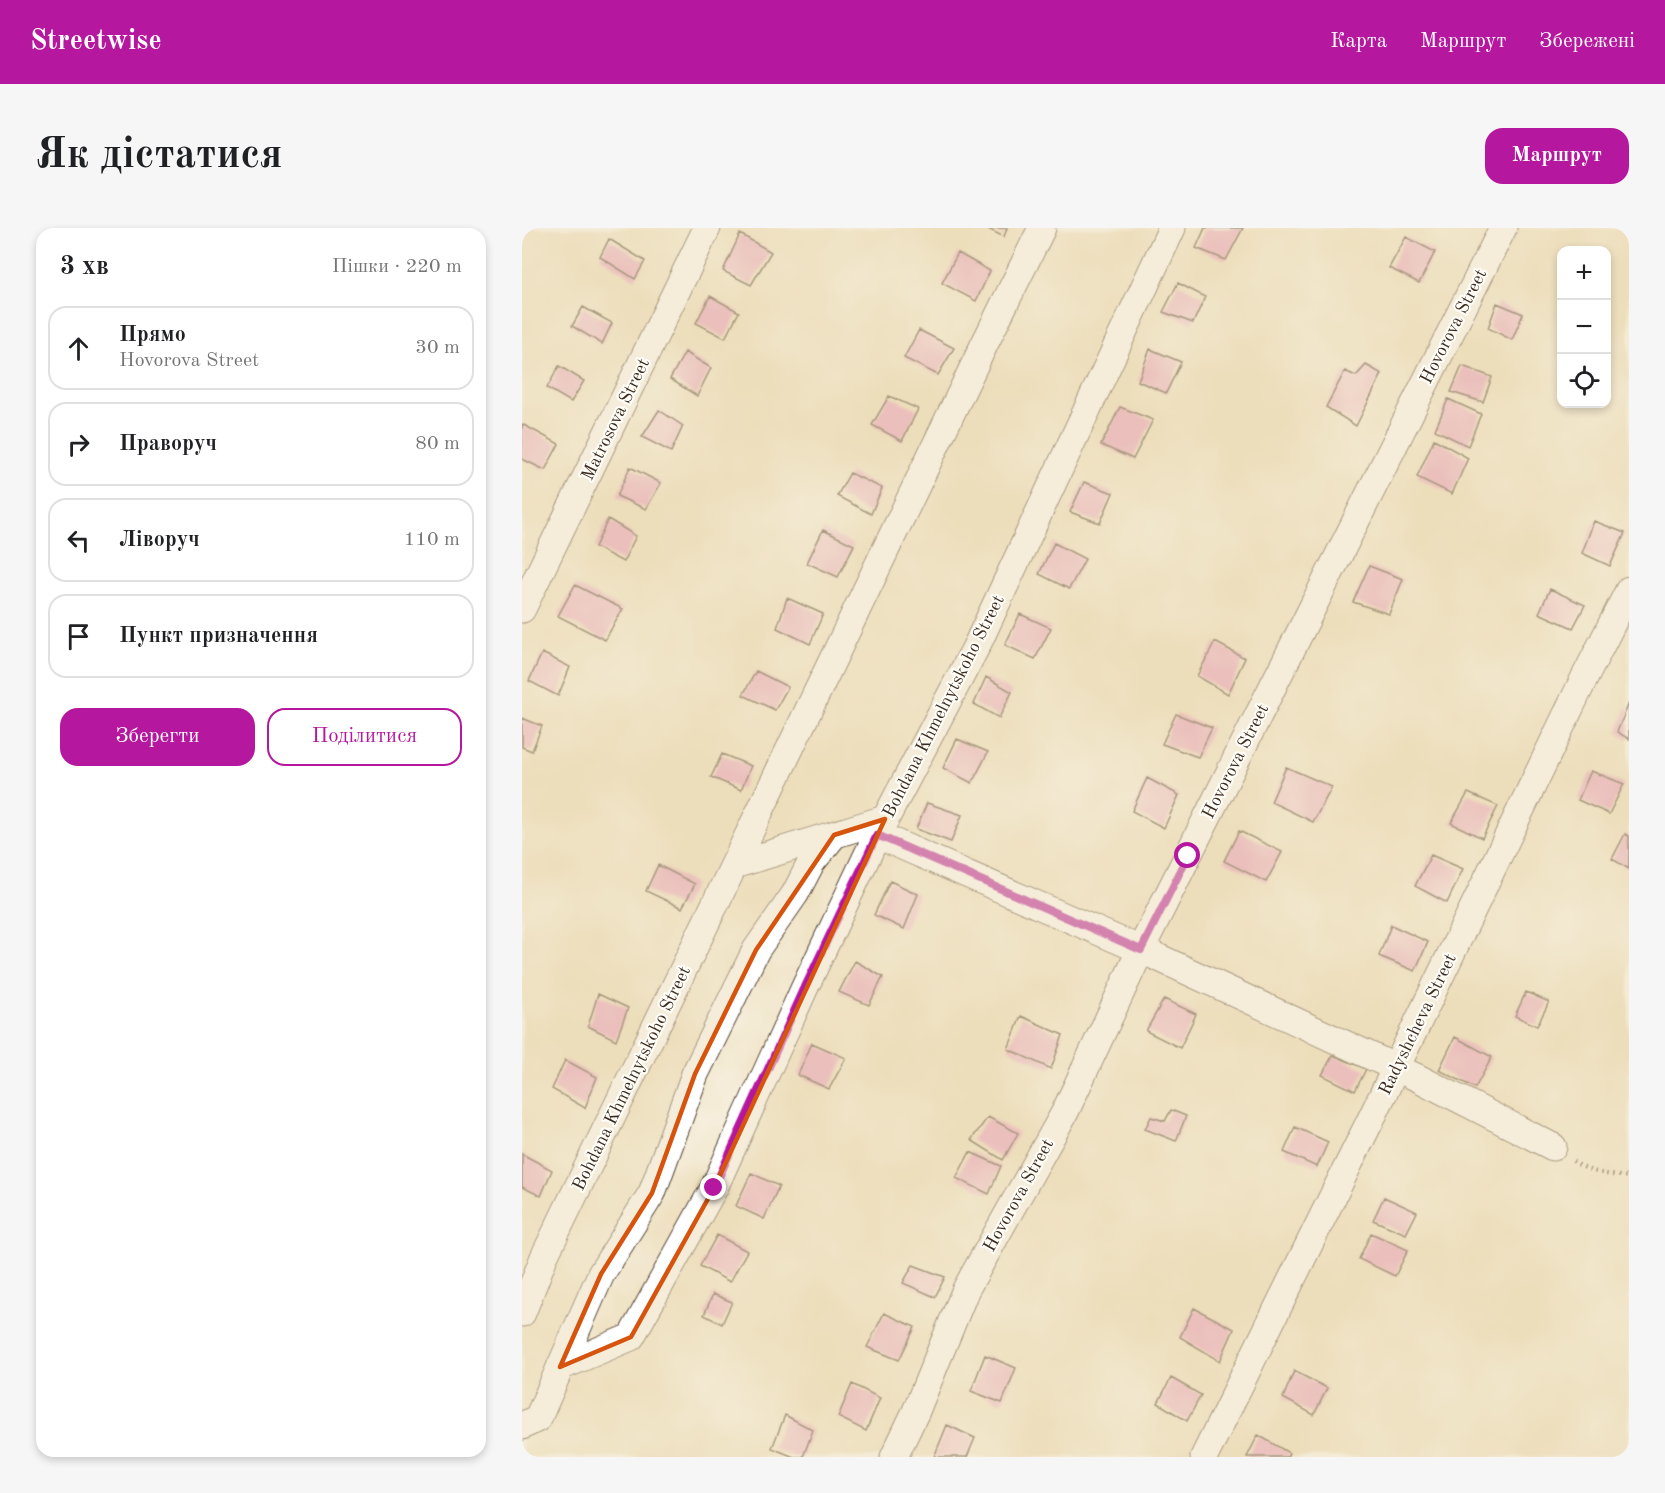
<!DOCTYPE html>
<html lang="uk">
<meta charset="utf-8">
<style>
body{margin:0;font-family:"Old Standard TT",serif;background:#f6f6f6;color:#202124}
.controls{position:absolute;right:18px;top:18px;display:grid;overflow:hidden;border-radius:12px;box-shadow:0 3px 9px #0003}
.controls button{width:54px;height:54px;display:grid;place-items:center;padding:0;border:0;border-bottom:2px solid #e0e0e0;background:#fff;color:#202124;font:30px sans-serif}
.stop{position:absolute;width:18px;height:18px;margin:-14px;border:4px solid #b5179e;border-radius:50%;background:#fff}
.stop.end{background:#b5179e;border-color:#fff;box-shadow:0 2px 6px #0008}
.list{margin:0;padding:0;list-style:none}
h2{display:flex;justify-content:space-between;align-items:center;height:78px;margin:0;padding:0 24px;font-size:26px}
h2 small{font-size:20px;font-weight:400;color:#757577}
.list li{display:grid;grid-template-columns:39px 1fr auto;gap:18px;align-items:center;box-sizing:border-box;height:84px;margin:0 12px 12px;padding:0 12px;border:2px solid #e0e0e0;border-radius:18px}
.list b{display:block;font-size:22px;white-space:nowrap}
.list p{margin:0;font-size:20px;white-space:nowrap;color:#757577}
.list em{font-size:20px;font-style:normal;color:#757577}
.actions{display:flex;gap:12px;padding:18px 24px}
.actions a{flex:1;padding:14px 0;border:2px solid #b5179e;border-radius:18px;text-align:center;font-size:21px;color:#b5179e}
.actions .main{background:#b5179e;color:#fff}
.icon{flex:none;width:33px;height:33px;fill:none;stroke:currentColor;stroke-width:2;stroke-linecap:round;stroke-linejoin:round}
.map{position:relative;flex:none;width:1107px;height:1229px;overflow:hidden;border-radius:18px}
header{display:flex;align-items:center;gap:36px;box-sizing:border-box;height:84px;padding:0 30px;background:#b5179e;color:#fff}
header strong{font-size:28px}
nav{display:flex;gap:33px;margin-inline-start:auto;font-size:21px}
.intro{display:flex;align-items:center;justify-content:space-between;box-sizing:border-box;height:144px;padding:0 36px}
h1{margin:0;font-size:42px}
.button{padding:15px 27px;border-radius:18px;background:#b5179e;color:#fff;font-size:21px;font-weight:700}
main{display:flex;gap:36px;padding:0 36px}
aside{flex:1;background:#fff;border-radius:18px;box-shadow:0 3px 9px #0003}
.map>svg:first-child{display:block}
</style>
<header>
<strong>Streetwise</strong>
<nav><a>Карта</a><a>Маршрут</a><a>Збережені</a></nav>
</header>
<div class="intro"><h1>Як дістатися</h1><a class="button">Маршрут</a></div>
<main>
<aside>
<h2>3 хв<small>Пішки · 220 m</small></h2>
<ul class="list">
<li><svg class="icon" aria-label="ahead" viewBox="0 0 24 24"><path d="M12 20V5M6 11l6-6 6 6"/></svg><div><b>Прямо</b><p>Hovorova Street</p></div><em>30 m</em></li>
<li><svg class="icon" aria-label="right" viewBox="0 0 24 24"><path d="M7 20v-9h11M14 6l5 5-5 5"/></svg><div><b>Праворуч</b></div><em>80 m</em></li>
<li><svg class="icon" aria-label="left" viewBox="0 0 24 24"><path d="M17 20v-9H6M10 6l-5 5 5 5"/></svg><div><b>Ліворуч</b></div><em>110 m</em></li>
<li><svg class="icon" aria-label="arrive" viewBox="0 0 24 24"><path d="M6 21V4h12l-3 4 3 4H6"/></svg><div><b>Пункт призначення</b></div></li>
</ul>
<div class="actions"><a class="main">Зберегти</a><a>Поділитися</a></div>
</aside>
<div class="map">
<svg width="1107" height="1229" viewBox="0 0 1107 1229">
<rect width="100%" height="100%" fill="#fdfcf7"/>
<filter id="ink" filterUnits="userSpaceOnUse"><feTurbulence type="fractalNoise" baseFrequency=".0167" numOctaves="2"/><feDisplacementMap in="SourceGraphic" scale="12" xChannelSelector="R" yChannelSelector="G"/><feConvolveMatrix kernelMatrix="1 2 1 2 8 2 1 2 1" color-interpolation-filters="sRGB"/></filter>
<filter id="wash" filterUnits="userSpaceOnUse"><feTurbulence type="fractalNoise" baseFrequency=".008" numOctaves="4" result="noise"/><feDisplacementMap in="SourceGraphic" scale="24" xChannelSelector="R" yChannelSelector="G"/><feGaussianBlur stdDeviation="1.35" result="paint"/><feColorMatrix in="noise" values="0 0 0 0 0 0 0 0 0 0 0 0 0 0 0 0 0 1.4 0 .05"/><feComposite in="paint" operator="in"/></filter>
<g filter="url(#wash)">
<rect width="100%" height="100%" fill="#eddebb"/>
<g id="blocks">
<path fill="#e89bbc" d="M464 0H485L482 9Z
M683 0H721L704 32 674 20Z
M218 6 249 24 229 57 201 43Z
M884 9 913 24 897 55 867 40Z
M87 11 123 33 113 51 78 29Z
M436 25 468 43 454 73 420 55Z
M656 55 683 69 671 95 641 84Z
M188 68 217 84 203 110 174 95Z
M975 75 1001 86 990 112 966 100Z
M61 79 90 95 80 116 50 98Z
M397 102 432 120 416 147 382 130Z
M628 121 659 134 644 165 616 153Z
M163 124 189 140 175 168 148 151Z
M844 137 860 146 834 198 804 179 823 143 834 148Z
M37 138 62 153 49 174 25 160Z
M940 138 970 149 961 174 929 164Z
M367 168 396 181 380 213 350 197Z
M926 171 959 186 946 218 913 202Z
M598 179 631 192 611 231 579 217Z
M137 182 161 198 149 224 120 209Z
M0 196 37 216 23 242 0 231Z
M912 211 946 230 930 266 895 249Z
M108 239 139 255 124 281 95 268Z
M328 245 360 260 349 286 315 268Z
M562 254 591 265 578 295 548 284Z
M86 291 114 308 101 334 73 319Z
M1072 293 1103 305 1088 338 1060 325Z
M301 302 332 317 316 349 285 335Z
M532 315 563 331 547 361 517 346Z
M847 338 881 351 867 386 831 374Z
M53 357 101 381 83 412 36 388Z
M1028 361 1063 377 1051 400 1017 385Z
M265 370 301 386 288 416 255 400Z
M498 386 529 400 513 431 483 417Z
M693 414 723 430 706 466 675 448Z
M20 425 48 439 36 468 7 453Z
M234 443 266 459 253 482 221 467Z
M464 449 490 464 477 490 452 476Z
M1107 475V511L1095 504Z
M654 486 690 500 676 529 640 516Z
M0 490 20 498 10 523 0 519Z
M435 511 466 524 450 555 421 540Z
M200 526 229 538 219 562 189 549Z
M764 539 810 559 791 594 749 574Z
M1069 543 1102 556 1087 586 1056 572Z
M625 550 657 567 642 600 610 583Z
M946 565 976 578 960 610 929 595Z
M405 575 440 587 429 614 394 601Z
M717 603 760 624 744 654 702 633Z
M1103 606 1107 608V641L1090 631Z
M909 627 941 641 925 675 893 658Z
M136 637 173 656 160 680 124 663Z
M368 653 396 666 382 701 352 687Z
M869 697 906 714 893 743 857 728Z
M333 733 361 749 347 777 317 764Z
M1004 764 1027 774 1015 798 993 788Z
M76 766 106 780 94 812 66 798Z
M642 771 674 786 658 820 624 803Z
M499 788 541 807 529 841 486 821Z
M933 809 970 829 953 860 917 842Z
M290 815 324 830 307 861 276 847Z
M811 827 844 841 833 863 800 847Z
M43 832 75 849 63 880 30 861Z
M649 882 664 888 654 913 623 901 629 889 643 893Z
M466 889 496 905 481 932 449 912Z
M773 899 806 914 795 939 762 924Z
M448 924 479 938 467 966 434 950Z
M0 926 30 942 19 968 0 959Z
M229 945 257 958 242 991 214 978Z
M862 969 895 984 884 1006 851 992Z
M849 1005 886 1022 873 1048 837 1031Z
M195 1007 225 1023 208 1054 178 1038Z
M391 1037 423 1049 413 1069 381 1055Z
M191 1066 210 1074 200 1096 182 1087Z
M672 1080 712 1101 698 1133 658 1109Z
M362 1085 393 1099 377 1132 345 1119Z
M463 1127 494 1140 480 1175 449 1163Z
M772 1143 805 1160 792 1187 761 1170Z
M649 1150 679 1167 665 1193 636 1175Z
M330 1156 358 1170 344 1203 316 1189Z
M263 1187 291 1202 281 1229H272L250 1220Z
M425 1197 453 1210 445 1229H412Z
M736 1207 767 1225 765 1229H725Z"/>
</g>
</g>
<g filter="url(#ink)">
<use href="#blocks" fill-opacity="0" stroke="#564536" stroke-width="1.5"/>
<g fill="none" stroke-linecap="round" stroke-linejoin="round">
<g stroke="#564536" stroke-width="29">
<path id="street" d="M0 381 185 0
M355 607 633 728 896 850 1031 919
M212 637 363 591
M0 1085 22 1029 212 637 462 117 520 0
M38 1139 109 1109 192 960 283 759 355 607 455 417 650 0
M0 1198 16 1190 79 1046 130 965 173 846 234 722 273 666 289 635 312 607
M372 1229 394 1183 444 1061 543 884 619 721 981 0
M682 1229 852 885 1060 455 1107 362"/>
</g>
<path stroke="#564536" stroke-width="4" stroke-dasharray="1.5 4.5" stroke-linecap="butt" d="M1051 933C1066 945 1089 947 1107 949"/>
<use href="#street" stroke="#fff" stroke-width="27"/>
</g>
</g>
<g fill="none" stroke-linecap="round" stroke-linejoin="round" filter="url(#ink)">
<path stroke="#b5179e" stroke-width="8" d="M192 960 283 759 355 607 619 722 666 628"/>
</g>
<path d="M0 0H1107V1229H0ZM363 591 192 960 109 1109 38 1139 79 1046 130 965 173 846 234 722 312 607Z" fill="#eddebb" fill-opacity=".55" fill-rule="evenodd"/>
<path fill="none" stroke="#d7540e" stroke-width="4.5" stroke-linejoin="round" d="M363 591 192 960 109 1109 38 1139 79 1046 130 965 173 846 234 722 312 607Z"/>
<g text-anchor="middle" stroke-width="4.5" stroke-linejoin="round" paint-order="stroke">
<g font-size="18" fill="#3b2a1e" stroke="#fdfcf7">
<text transform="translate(931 98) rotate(-63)" y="6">Hovorova Street</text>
<text transform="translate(93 191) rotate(-64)" y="6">Matrosova Street</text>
<text transform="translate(421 478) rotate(-63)" y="6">Bohdana Khmelnytskoho Street</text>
<text transform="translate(713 533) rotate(-63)" y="6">Hovorova Street</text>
<text transform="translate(895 796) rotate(-64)" y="6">Radyshcheva Street</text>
<text transform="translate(109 850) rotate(-64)" y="6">Bohdana Khmelnytskoho Street</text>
<text transform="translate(496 967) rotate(-61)" y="6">Hovorova Street</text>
</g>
</g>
</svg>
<div class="controls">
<button>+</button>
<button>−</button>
<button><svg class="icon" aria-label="locate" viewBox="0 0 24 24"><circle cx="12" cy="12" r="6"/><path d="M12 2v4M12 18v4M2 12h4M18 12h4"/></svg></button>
</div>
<div class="stop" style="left:666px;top:628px"></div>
<div class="stop end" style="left:192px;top:960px"></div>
</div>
</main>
